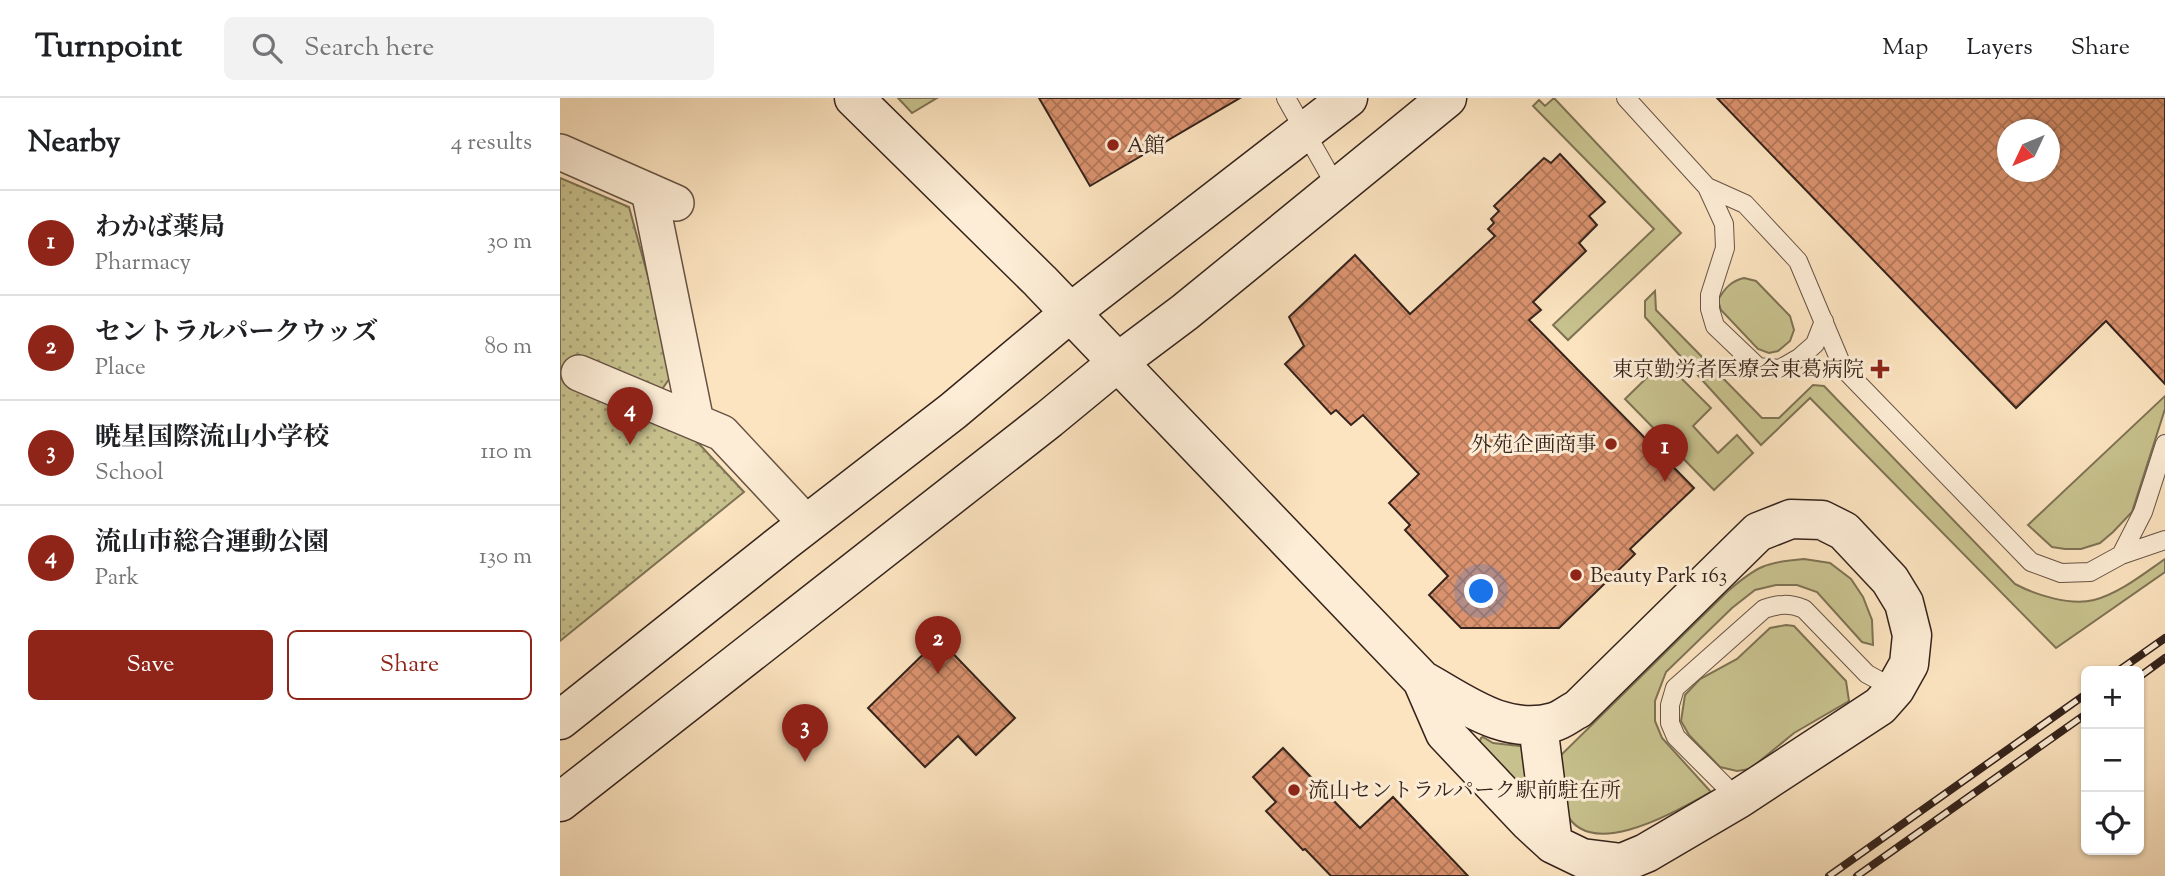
<!DOCTYPE html>
<meta charset="utf-8">
<style>
body{margin:0;font-family:"Sorts Mill Goudy","Noto Serif JP",serif;background:#f2f2f2;color:#202124}
.controls{position:absolute;right:21px;bottom:21px;display:grid;overflow:hidden;border-radius:10px;box-shadow:0 2px 5px #0004}
.controls button{width:63px;height:63px;display:grid;place-items:center;padding:0;border:0;border-bottom:2px solid #e0e0e0;background:#fff;color:#202124;font:35px sans-serif}
.compass{position:absolute;left:1437px;top:21px;width:63px;height:63px;border-radius:50%;background:#fff;box-shadow:0 2px 5px #0004;rotate:226deg}
.you{position:absolute;left:922px;top:494px;width:24px;height:24px;margin:-18px;border:5px solid #fff;border-radius:50%;background:#1a73e8;box-shadow:0 0 0 10px #1a73e833}
.badge{display:grid;place-items:center;width:46px;height:46px;border-radius:50%;background:#8f2418;color:#fff;font-size:23px;font-weight:700}
.pin{position:absolute;translate:-50% -58px;filter:drop-shadow(0 2px 4px #0008)}
.pin::after{content:'';position:absolute;top:37px;width:24px;height:21px;background:inherit;clip-path:polygon(0 0,100% 0,50% 100%)}
.list{margin:0;padding:0;list-style:none}
h2{display:flex;justify-content:space-between;align-items:center;height:91px;margin:0;padding:0 28px;font-size:30px}
h2 small{font-size:23px;font-weight:400;color:#757577}
.list li{display:grid;grid-template-columns:46px 1fr auto;gap:21px;align-items:center;box-sizing:border-box;height:105px;padding:0 28px;border-top:2px solid #e0e0e0}
.list b{display:block;font-size:26px;white-space:nowrap}
.list p{margin:0;font-size:23px;white-space:nowrap;color:#757577}
.list em{font-size:23px;font-style:normal;color:#757577}
.actions{display:flex;gap:14px;padding:21px 28px}
.actions a{flex:1;padding:16px 0;border:2px solid #8f2418;border-radius:10px;text-align:center;font-size:24px;color:#8f2418}
.actions .main{background:#8f2418;color:#fff}
.icon{flex:none;width:38px;height:38px;fill:none;stroke:currentColor;stroke-width:2;stroke-linecap:round;stroke-linejoin:round}
.map{position:relative;flex:none;width:1605px;height:778px;overflow:hidden}
header{display:flex;align-items:center;gap:42px;box-sizing:border-box;height:98px;padding:0 35px;background:#fff;border-bottom:2px solid #e0e0e0}
header strong{font-size:33px}
nav{display:flex;gap:38px;margin-inline-start:auto;font-size:24px}
.search{width:490px;height:63px;background:#f2f2f2;display:flex;align-items:center;gap:18px;box-sizing:border-box;padding:0 24px;border-radius:10px;color:#757577;font-size:26px}
main{display:flex}
aside{flex:1;background:#fff}
.map>svg:first-child{display:block}
</style>
<header>
<strong>Turnpoint</strong>
<div class="search"><svg class="icon" aria-label="search" viewBox="0 0 24 24"><circle cx="10" cy="10" r="6"/><path d="M15 15l6 6"/></svg>Search here</div>
<nav><a>Map</a><a>Layers</a><a>Share</a></nav>
</header>
<main>
<aside>
<h2>Nearby<small>4 results</small></h2>
<ul class="list">
<li><span class="badge">1</span><div><b>わかば薬局</b><p>Pharmacy</p></div><em>30 m</em></li>
<li><span class="badge">2</span><div><b>セントラルパークウッズ</b><p>Place</p></div><em>80 m</em></li>
<li><span class="badge">3</span><div><b>暁星国際流山小学校</b><p>School</p></div><em>110 m</em></li>
<li><span class="badge">4</span><div><b>流山市総合運動公園</b><p>Park</p></div><em>130 m</em></li>
</ul>
<div class="actions"><a class="main">Save</a><a>Share</a></div>
</aside>
<div class="map">
<svg width="1605" height="778" viewBox="0 0 1605 778">
<defs>
<pattern id="park-dots" width="8" height="8" patternUnits="userSpaceOnUse" patternTransform="scale(1.75)"><rect width="8" height="8" fill="#c7c18d"/><path d="M2 2h.1M6 6h.1" fill="none" stroke="#a29c72" stroke-width="1.8" stroke-linecap="round"/></pattern>
<pattern id="building-cross-hatch" width="8" height="8" patternUnits="userSpaceOnUse" patternTransform="scale(1.75)"><rect width="8" height="8" fill="#db936f"/><path d="M0 0l8 8M0 8l8-8" fill="none" stroke="#b2785a"/></pattern>
</defs>
<rect width="100%" height="100%" fill="#fce4c0"/>
<filter id="stains"><feTurbulence type="fractalNoise" baseFrequency=".00286" numOctaves="4"/><feColorMatrix values="0 0 0 0 .2 0 0 0 0 .09 0 0 0 0 .02 0 0 0 .5 -.17"/></filter>
<radialGradient id="worn" r=".72"><stop offset=".6" stop-color="#630" stop-opacity="0"/><stop offset="1" stop-color="#630" stop-opacity=".3"/></radialGradient>
<path fill="url(#park-dots)" stroke="#7e7254" stroke-width="2" d="M0 80 69 109 114 274 96 300 184 394 0 543Z"/>
<path fill="#c7c18d" stroke="#7e7254" stroke-width="2" d="M338 0H377L352 15Z
M994 0 1121 135 1008 242 993 227 1094 131 973 8 979 2 985 8Z
M1184 180 1196 183 1230 218 1234 232 1230 243 1218 253 1209 255 1198 251 1161 212 1158 202C1165 190 1171 183 1184 180Z
M1095 193 1096 212 1202 320H1219L1253 287 1264 288 1455 486C1476 497 1510 508 1534 502 1560 495 1583 476 1605 461V474L1496 550 1250 300 1201 347 1085 219V203Z
M1104 263 1151 310 1133 328 1158 355 1177 337 1193 355 1154 392 1065 301Z
M1605 298V311L1572 414 1553 434 1540 445 1521 451H1505L1492 449 1468 427Z
M1244 461 1270 465 1291 481 1303 499 1312 522 1313 547 1302 544 1257 494 1237 487H1216L1195 492 1172 510 1106 574 1095 603V623L1102 640 1151 694C1118 712 1029 766 1005 713 1000 700 1001 673 999 659L1168 493C1197 468 1206 464 1244 461Z
M1226 527 1234 528 1286 583 1289 603 1234 635 1190 671 1177 673 1160 669 1129 637 1121 623 1125 597 1140 581 1177 561 1210 530Z
M923 639 933 645 969 649 968 696 919 646 921 640Z"/>
<path fill="url(#building-cross-hatch)" stroke="#35231c" stroke-width="2" fill-rule="evenodd" d="M479 0H680L530 88Z
M1157 0H1605V286L1546 223 1456 310ZM1447 32H1489V74H1447Z
M1000 56 1045 104 1029 118 1037 127 1019 145 1026 153 973 204 981 212 969 222 1134 390 1070 451 1075 456 999 530H901L869 497 888 478 845 432 850 427 829 405 859 376 803 317 791 327 776 312 771 316 725 266 744 248 729 219 795 157 850 216 935 138 928 131 934 125 931 121 939 113 934 108 984 60 991 65Z
M379 541 455 620 416 657 398 638 365 669 308 610Z
M723 650 800 730 833 699 908 778H771L745 751 743 752 706 713 716 704 693 679Z"/>
<g fill="none" stroke-linecap="round" stroke-linejoin="round">
<g stroke="#675345" stroke-width="20">
<path id="lane" d="M726 0 777 90
M1066 0 1147 89 1164 126 1165 150 1150 197V211L1155 228 1198 269 1220 271 1239 260 1255 246 1264 223
M1147 89 1185 106 1238 163 1283 270 1471 464 1501 475 1530 474 1561 457 1583 414 1605 346
M1561 457 1605 442
M1178 701 1116 639 1110 625V607L1115 590 1204 511C1219 506 1229 505 1244 511L1307 576 1335 591"/>
</g>
<g stroke="#675345" stroke-width="38">
<path id="street" d="M0 54 116 105
M89 93 136 324
M19 275 162 335 247 426"/>
</g>
<g stroke="#35231c" stroke-width="41">
<path id="secondary" d="M294 0 480 183 862 582C904 605 944 638 994 624 1002 622 1010 615 1018 611L1198 434 1231 421 1262 422 1284 433 1330 482 1344 505 1352 537 1349 566 1335 591 1320 608 1178 701 1086 755 1062 765 1022 760 993 746 969 724 885 635 862 582
M0 622 225 443 393 313 510 215 788 0
M978 627 993 746
M0 704 489 321 557 265 625 214 887 0"/>
</g>
<use href="#lane" stroke="#fdedd6" stroke-width="18"/>
<use href="#street" stroke="#fdedd6" stroke-width="35"/>
<use href="#secondary" stroke="#fdedd6" stroke-width="38"/>
<g stroke="#35231c" stroke-width="8">
<path id="rail" d="M1558 573 1605 540
M1579 579 1605 560
M1269 778 1526 596
M1297 778 1526 616"/>
</g>
<use href="#rail" stroke="#fdedd6" stroke-width="5" stroke-dasharray="16" stroke-linecap="butt"/>
</g>
<g fill="#8f2418" stroke="#fdedd6" stroke-width="2.5">
<circle cx="553" cy="47" r="7"/>
<path d="M1316.5 260.5h7v7h7v7h-7v7h-7v-7h-7v-7h7z"/>
<circle cx="1051" cy="346" r="7"/>
<circle cx="1016" cy="477" r="7"/>
<circle cx="734" cy="692" r="7"/>
</g>
<g text-anchor="middle" stroke-width="6" stroke-linejoin="round" paint-order="stroke">
<g font-size="21" fill="#35231c" stroke="#fdedd6" text-anchor="start">
<text x="567" y="54">A館</text>
<text x="1304" y="278" text-anchor="end">東京勤労者医療会東葛病院</text>
<text x="1037" y="353" text-anchor="end">外苑企画商事</text>
<text x="1030" y="484">Beauty Park 163</text>
<text x="748" y="699">流山セントラルパーク駅前駐在所</text>
</g>
</g>
<rect width="100%" height="100%" filter="url(#stains)"/>
<rect width="100%" height="100%" fill="url(#worn)"/>
</svg>
<div class="controls">
<button>+</button>
<button>−</button>
<button><svg class="icon" aria-label="locate" viewBox="0 0 24 24"><circle cx="12" cy="12" r="6"/><path d="M12 2v4M12 18v4M2 12h4M18 12h4"/></svg></button>
</div>
<svg class="compass" viewBox="-18 -18 36 36"><path d="M0-13l5 13h-10z" fill="#e53935"/><path d="M0 13l5-13h-10z" fill="#757577"/></svg>
<div class="you"></div>
<div class="pin badge" style="left:1105px;top:384px">1</div>
<div class="pin badge" style="left:378px;top:576px">2</div>
<div class="pin badge" style="left:245px;top:664px">3</div>
<div class="pin badge" style="left:70px;top:347px">4</div>
</div>
</main>
